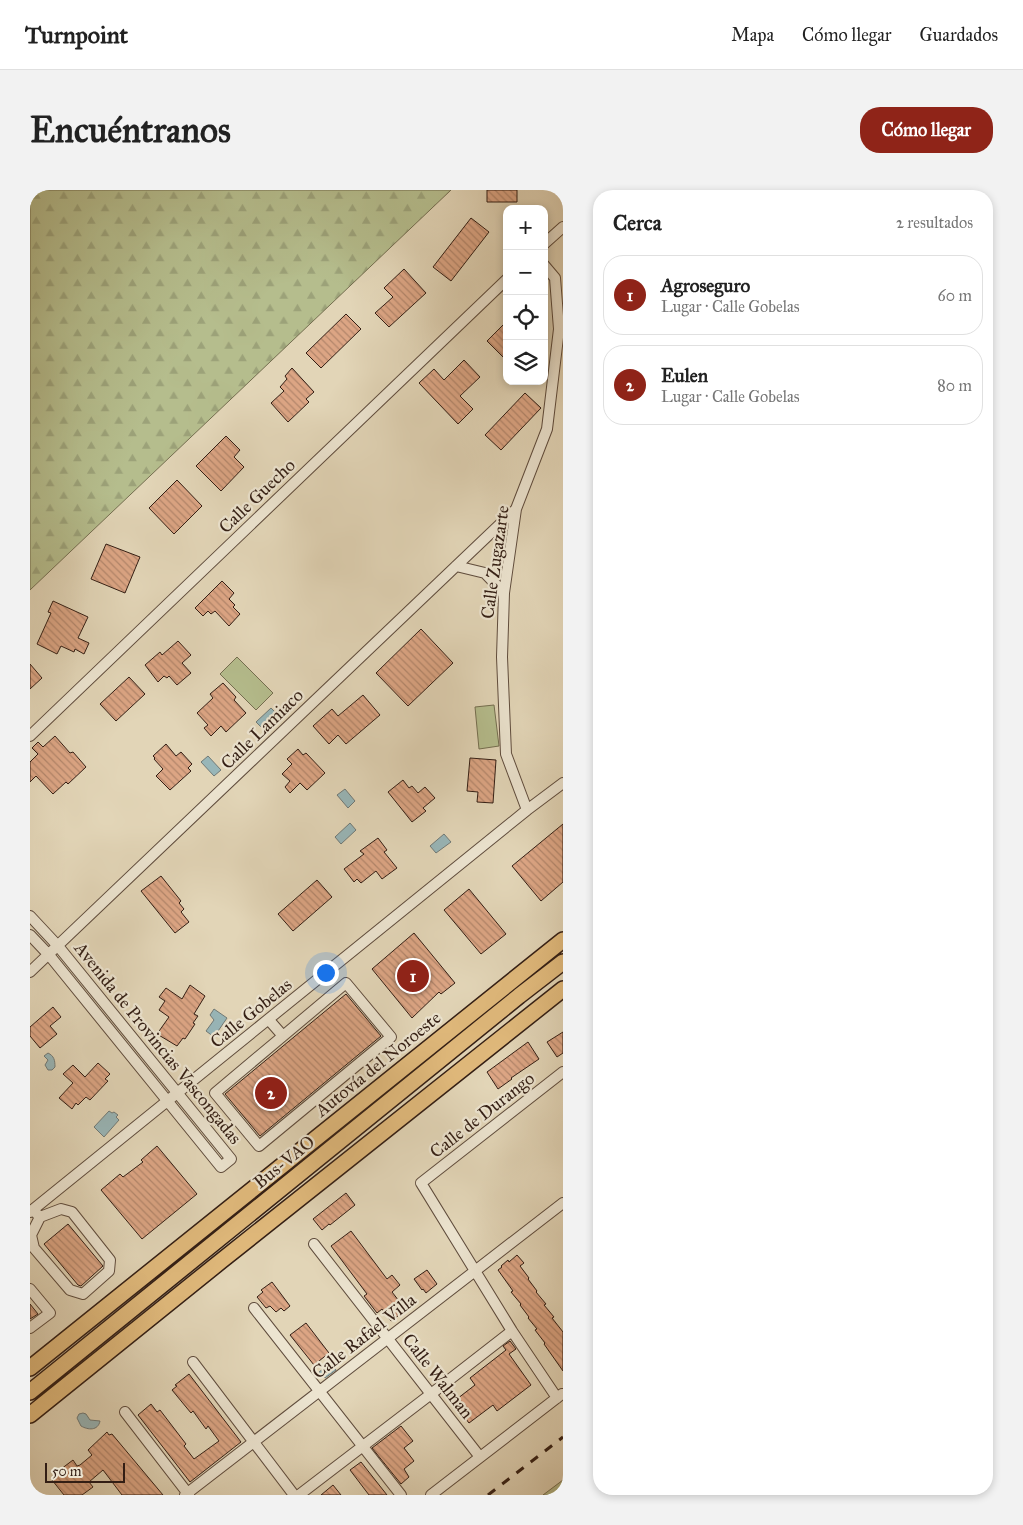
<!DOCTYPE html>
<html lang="es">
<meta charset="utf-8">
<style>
body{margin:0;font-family:"IM FELL Great Primer",serif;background:#f2f2f2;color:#222}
.controls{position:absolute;right:15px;top:15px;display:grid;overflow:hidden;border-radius:10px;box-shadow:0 2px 8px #0003}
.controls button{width:45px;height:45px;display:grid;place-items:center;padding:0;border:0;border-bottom:1px solid #e0e0e0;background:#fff;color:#222;font:25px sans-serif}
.scale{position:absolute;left:15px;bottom:12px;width:80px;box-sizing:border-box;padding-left:5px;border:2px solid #331e14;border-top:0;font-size:14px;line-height:18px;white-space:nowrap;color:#331e14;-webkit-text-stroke:4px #ece4d0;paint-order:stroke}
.you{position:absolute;left:295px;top:782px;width:18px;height:18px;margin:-12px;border:4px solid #fff;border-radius:50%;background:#1a73e8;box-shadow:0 0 0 8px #1a73e833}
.badge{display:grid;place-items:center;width:32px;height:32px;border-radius:50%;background:#8f2418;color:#fff;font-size:16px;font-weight:700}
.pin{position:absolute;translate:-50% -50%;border:2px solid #fff;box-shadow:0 1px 5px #0006}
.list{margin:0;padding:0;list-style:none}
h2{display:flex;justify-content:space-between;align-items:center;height:65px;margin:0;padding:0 20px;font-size:21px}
h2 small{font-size:16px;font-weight:400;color:#767676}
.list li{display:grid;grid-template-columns:32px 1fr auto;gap:15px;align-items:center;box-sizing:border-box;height:80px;margin:0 10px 10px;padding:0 10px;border:1px solid #e0e0e0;border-radius:20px}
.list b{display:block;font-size:19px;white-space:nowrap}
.list p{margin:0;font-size:16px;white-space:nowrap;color:#767676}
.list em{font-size:16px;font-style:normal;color:#767676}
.icon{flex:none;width:28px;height:28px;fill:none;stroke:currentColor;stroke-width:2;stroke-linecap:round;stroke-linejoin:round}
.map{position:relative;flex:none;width:533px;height:1305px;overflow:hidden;border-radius:20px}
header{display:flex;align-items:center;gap:30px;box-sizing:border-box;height:70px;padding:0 25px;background:#fff;border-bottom:1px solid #e0e0e0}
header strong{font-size:24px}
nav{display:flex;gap:28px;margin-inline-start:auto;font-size:18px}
.intro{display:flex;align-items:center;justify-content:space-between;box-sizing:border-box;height:120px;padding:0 30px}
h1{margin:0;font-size:35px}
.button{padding:12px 22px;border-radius:20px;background:#8f2418;color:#fff;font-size:18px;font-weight:700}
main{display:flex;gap:30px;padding:0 30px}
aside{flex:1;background:#fff;border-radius:20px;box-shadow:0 2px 8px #0003}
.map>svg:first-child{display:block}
</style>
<header>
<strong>Turnpoint</strong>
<nav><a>Mapa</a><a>Cómo llegar</a><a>Guardados</a></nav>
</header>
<div class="intro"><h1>Encuéntranos</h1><a class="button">Cómo llegar</a></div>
<main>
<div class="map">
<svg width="533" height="1305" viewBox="0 0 533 1305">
<defs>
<pattern id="forest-firs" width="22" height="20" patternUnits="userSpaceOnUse" patternTransform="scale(1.25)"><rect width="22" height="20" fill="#b5bd8d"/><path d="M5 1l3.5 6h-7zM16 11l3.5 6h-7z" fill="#9ca279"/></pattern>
<pattern id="building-back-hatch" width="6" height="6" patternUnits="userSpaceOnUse" patternTransform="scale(1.25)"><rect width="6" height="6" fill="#dca584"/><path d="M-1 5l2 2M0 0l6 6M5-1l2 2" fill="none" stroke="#b3866b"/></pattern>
</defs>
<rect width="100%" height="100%" fill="#e2d5b7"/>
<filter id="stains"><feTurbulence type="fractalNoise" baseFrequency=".004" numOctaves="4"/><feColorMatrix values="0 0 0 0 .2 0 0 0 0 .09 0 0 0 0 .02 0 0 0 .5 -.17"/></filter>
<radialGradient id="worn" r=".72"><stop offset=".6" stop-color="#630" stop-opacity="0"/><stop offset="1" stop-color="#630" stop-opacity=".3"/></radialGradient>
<path fill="#b5bd8d" stroke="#746e50" d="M207 467 243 503 226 520 190 484Z
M464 515 469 556 449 559 445 517Z"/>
<path fill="url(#forest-firs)" stroke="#746e50" d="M0 0H421L0 400Z
M533 1290V1305H513Z"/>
<path fill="#98b6b8" stroke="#707976" d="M241 518 249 526 234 540 226 532Z
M178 566 191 580 184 586 171 572Z
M315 599 325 611 318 618 307 605Z
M320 633 326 640 311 654 305 647Z
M414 644 421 652 406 663 400 656Z
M184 819 197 828 184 847 176 841 184 830 180 825Z
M18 863C24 866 25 870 25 877L22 880H18L15 875 18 870 14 866Z
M79 921 82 923 84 922 88 925 86 927 89 930 74 947 64 937Z
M301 1173 306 1180 295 1188 289 1182Z
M53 1223 56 1224 60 1230 70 1231C68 1241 58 1240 51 1236L47 1228 49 1224Z"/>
<path fill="url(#building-back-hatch)" stroke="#331e14" d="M457 0H487V12H457Z
M441 28 459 42 421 91 403 77Z
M374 79 396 103 359 137 345 123 363 107 354 98Z
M316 124 331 139 291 178 276 163Z
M477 131V171L457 151Z
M434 170 450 187 430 206 443 219 428 234 389 193 404 179 414 190Z
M262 178 284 202 276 209 279 212 258 232 241 213 254 201 250 197 257 189 255 186Z
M495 203 511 218 471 260 455 245Z
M196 246 210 260 204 267 214 277 191 301 166 276Z
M147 290 172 316 144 344 119 318Z
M76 354 110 367 95 403 61 389Z
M192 391 204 403 199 409 205 415 203 417 210 424 199 436 185 421 181 424 178 421 173 426 165 418Z
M23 411 58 427 48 448 59 453 54 464 45 459 44 462 31 456 27 464 7 454 21 423 18 422Z
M391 439 423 473 378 516 346 483Z
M148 451 161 465 152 473 161 483 147 495 139 486 137 488 134 486 128 492 115 475 130 462 132 465Z
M0 474 12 488 0 499Z
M99 487 115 504 86 531 70 514Z
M193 493 206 507 204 510 216 523 196 542 191 536 181 546 174 538 178 535 167 523 183 508 180 504Z
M333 505 350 525 316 554 308 545 299 554 283 536 302 519 308 526Z
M25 546 40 563 43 562 56 577 38 594 36 592 23 604 6 586 0 592V572L8 564 2 558 8 552 13 557Z
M136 554 146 566 151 562 162 574 158 578 161 581 140 600 126 586 133 579 124 569 125 568 123 566Z
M268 559 273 565 276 563 295 583 277 600 270 593 260 603 255 597 260 591 252 584 262 574 257 569Z
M440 568 466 570 463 613 447 612 448 602 437 601Z
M373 590 379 598 382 596 388 603 395 597 405 608 393 618 396 621 382 632 358 602Z
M533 634V692L511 711 482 676Z
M348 648 357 660 354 662 367 678 352 689 346 681 331 693 327 689 324 692 314 679 334 664 330 661Z
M131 686 151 711 149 713 154 719 151 722 159 732 145 743 111 701Z
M287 690 302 707 263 741 248 724Z
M439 699 476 744 451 764 414 720Z
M384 743 425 793 411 804 409 802 382 828 342 779Z
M160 795 175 806 164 824 168 826 163 833 165 834 155 849 153 848 147 856 127 844 139 827 129 820 135 811 129 807 136 798 152 809Z
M316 804 351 846 230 946 195 904Z
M23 817 31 827 20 836 27 844 10 858 0 846V837Z
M533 842V863L527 867 517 852Z
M498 852 509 869 481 888 482 889 468 899 457 882Z
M68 873 80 884 75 889 78 891 60 910 56 907 48 915 46 913 42 919 29 908 43 893 33 884 43 875 55 887Z
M127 956 167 1004 112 1049 71 1000 90 984 93 987 113 972 111 970Z
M316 1003 325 1015 300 1035 299 1034 292 1040 283 1029Z
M38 1034 73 1076 51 1096 48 1095 14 1054Z
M321 1041 357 1089 362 1085 370 1095 362 1102 376 1120 361 1131 352 1119 347 1123 334 1106 337 1104 301 1056Z
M487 1065 494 1073 490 1076 499 1088 498 1089 507 1101 506 1102 516 1114 514 1115 524 1127 522 1128 533 1142V1181L514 1154 515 1153 505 1140 507 1139 498 1128 499 1127 490 1115 491 1114 481 1102 483 1101 468 1080 472 1077 471 1076 478 1070 479 1072Z
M397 1080 407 1094 396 1103 393 1099 392 1100 384 1089Z
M242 1092 260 1116 254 1121 251 1118 246 1122 240 1116 236 1118 227 1107 233 1102 231 1100Z
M0 1114 8 1124 0 1129Z
M276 1133 299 1163 284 1175 260 1145Z
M480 1151 486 1159 479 1164 501 1195 467 1221 463 1215 439 1233 423 1212 445 1195 440 1188 476 1160 473 1156Z
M159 1184 211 1252 160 1292 108 1225 121 1214 127 1222 130 1220 156 1254 154 1256 164 1269 189 1251 178 1236 176 1239 163 1221 161 1223 142 1200 147 1196 145 1195Z
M371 1236 383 1251 374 1258 384 1271 374 1279 379 1287 371 1294 342 1258Z
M77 1242 79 1245 82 1244 133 1305H92L73 1280 59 1292 63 1297 52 1305H34L22 1290 25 1288 23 1285 43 1270 47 1276 50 1275 62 1265 58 1260Z
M331 1272 357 1305H339L320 1280Z
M303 1295 311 1305H291Z"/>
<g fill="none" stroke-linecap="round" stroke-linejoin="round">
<g stroke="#5f4c3d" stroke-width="12">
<path id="minor" d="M514 54 533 37
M426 376 455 383 474 403
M0 546 477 89
M497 620 476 564 472 467 474 403 486 319 517 239 529 139 525 88 514 75
M0 726 28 756 201 969 191 977 19 765 0 745
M0 782 486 319
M239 830 253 846 316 793 361 847 229 956 185 903 253 846
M3 1020 10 1027 31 1019 42 1022 80 1070 79 1081 53 1104 40 1100 4 1058 1 1045 10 1027
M0 1022 497 620 533 593
M284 1054 450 1267
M0 1099 20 1123 0 1138
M224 1118 371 1305
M163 1172 264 1305
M527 1208 482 1141 391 993 533 882
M95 1222 159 1305
M155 1305 533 1013
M269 1305 401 1204 482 1141
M401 1305 532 1204"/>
</g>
<g stroke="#331e14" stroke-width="18">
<path id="highway" d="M0 1178 533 750
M0 1202 489 806 533 772
M0 1225 191 1071 533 799"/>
</g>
<use href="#minor" stroke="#ece4d0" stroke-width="10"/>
<use href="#highway" stroke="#e1ba7c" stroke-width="15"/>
<path stroke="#331e14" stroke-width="3" stroke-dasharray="9 9" stroke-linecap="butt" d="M458 1305 533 1247"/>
</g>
<g text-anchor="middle" stroke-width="4.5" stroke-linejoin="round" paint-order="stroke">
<g font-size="18" fill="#331e14" stroke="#ece4d0">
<text transform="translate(227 306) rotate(-44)" y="6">Calle Guecho</text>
<text transform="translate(465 372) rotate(-82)" y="6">Calle Zugazarte</text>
<text transform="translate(232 539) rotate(-44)" y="6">Calle Lamiaco</text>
<text transform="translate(221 823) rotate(-39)" y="6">Calle Gobelas</text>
<text transform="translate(128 853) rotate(51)" y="6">Avenida de Provincias Vascongadas</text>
<text transform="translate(348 874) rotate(-39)" y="6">Autovía del Noroeste</text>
<text transform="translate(452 925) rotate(-38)" y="6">Calle de Durango</text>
<text transform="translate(254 972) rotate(-39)" y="6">Bus-VAO</text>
<text transform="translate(334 1146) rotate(-38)" y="6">Calle Rafael Villa</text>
<text transform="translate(408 1186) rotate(52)" y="6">Calle Walman</text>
</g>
</g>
<rect width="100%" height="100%" filter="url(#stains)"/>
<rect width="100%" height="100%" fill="url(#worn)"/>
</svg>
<div class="controls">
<button>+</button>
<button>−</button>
<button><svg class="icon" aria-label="locate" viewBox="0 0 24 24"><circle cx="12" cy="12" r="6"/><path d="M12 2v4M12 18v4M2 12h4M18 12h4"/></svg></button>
<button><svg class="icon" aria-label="layers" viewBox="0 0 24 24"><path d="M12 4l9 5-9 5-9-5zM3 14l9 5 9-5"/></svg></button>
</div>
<div class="scale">50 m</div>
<div class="you"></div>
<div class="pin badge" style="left:383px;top:786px">1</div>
<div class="pin badge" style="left:241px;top:903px">2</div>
</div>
<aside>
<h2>Cerca<small>2 resultados</small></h2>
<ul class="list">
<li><span class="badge">1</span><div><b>Agroseguro</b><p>Lugar · Calle Gobelas</p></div><em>60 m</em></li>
<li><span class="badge">2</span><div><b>Eulen</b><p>Lugar · Calle Gobelas</p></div><em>80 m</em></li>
</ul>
</aside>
</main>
